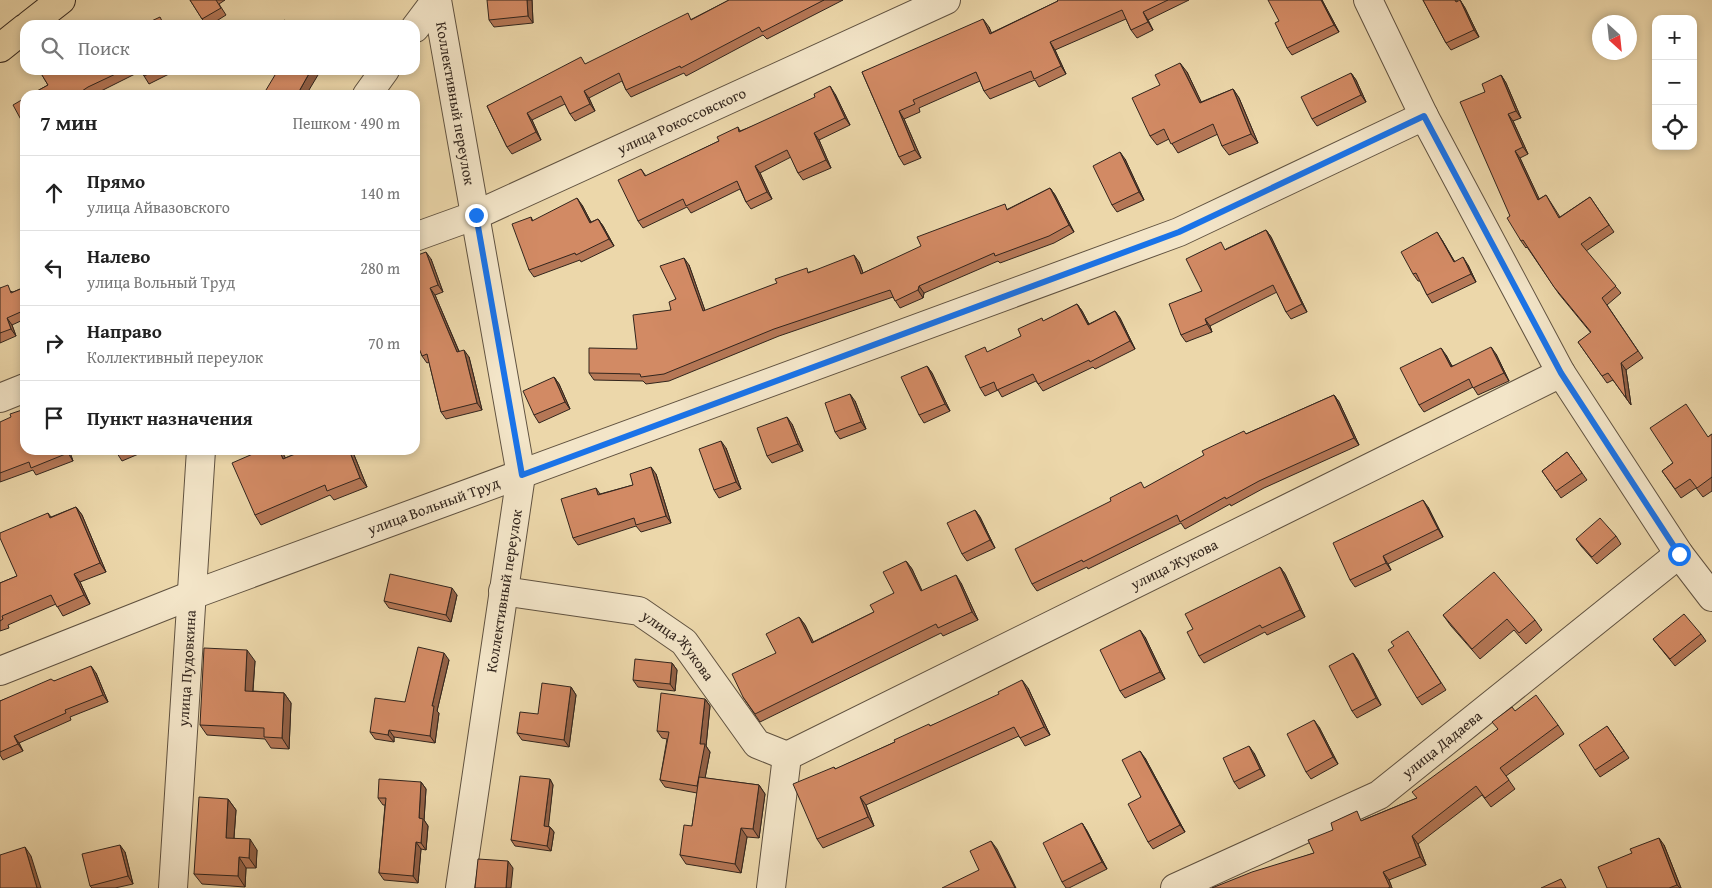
<!DOCTYPE html>
<html lang="ru">
<meta charset="utf-8">
<style>
body{margin:0;font-family:"Gentium Book Plus",serif;background:#f6f6f6;color:#222}
.controls{position:absolute;right:15px;top:15px;display:grid;overflow:hidden;border-radius:10px;box-shadow:0 2px 8px #0003}
.controls button{width:45px;height:45px;display:grid;place-items:center;padding:0;border:0;border-bottom:1px solid #e0e0e0;background:#fff;color:#222;font:25px sans-serif}
.compass{position:absolute;left:1592px;top:15px;width:45px;height:45px;border-radius:50%;background:#fff;box-shadow:0 2px 8px #0003;rotate:153deg}
.stop{position:absolute;width:15px;height:15px;margin:-11px;border:4px solid #1a73e8;border-radius:50%;background:#fff}
.stop.end{background:#1a73e8;border-color:#fff;box-shadow:0 1px 5px #0008}
.list{margin:0;padding:0;list-style:none}
h2{display:flex;justify-content:space-between;align-items:center;height:65px;margin:0;padding:0 20px;font-size:21px}
h2 small{font-size:16px;font-weight:400;color:#767676}
.list li{display:grid;grid-template-columns:32px 1fr auto;gap:15px;align-items:center;box-sizing:border-box;height:75px;padding:0 20px;border-top:1px solid #e0e0e0}
.list b{display:block;font-size:19px;white-space:nowrap}
.list p{margin:0;font-size:16px;white-space:nowrap;color:#767676}
.list em{font-size:16px;font-style:normal;color:#767676}
.icon{flex:none;width:28px;height:28px;fill:none;stroke:currentColor;stroke-width:2;stroke-linecap:round;stroke-linejoin:round}
.map{position:relative;flex:none;width:1712px;height:888px;overflow:hidden}
.search{position:absolute;background:#fff;box-shadow:0 2px 8px #0003;left:20px;top:20px;width:400px;height:55px;display:flex;align-items:center;gap:12px;box-sizing:border-box;padding:0 18px;border-radius:15px;color:#767676;font-size:19px}
.panel{position:absolute;background:#fff;box-shadow:0 2px 8px #0003;left:20px;top:90px;width:400px;height:365px;border-radius:15px}
.map>svg:first-child{display:block}
</style>
<div class="map">
<svg width="1712" height="888" viewBox="0 0 1712 888">
<rect width="100%" height="100%" fill="#ecd7aa"/>
<filter id="stains"><feTurbulence type="fractalNoise" baseFrequency=".004" numOctaves="4"/><feColorMatrix values="0 0 0 0 .2 0 0 0 0 .09 0 0 0 0 .02 0 0 0 .5 -.17"/></filter>
<radialGradient id="worn" r=".72"><stop offset=".6" stop-color="#630" stop-opacity="0"/><stop offset="1" stop-color="#630" stop-opacity=".3"/></radialGradient>
<g fill="none" stroke-linecap="round" stroke-linejoin="round">
<g stroke="#605240" stroke-width="30">
<g id="minor">
<path id="s1" d="M437 0 521 475 460 888"/>
<path d="M1368 0 1424 116 1561 373 1679 554 1712 597"/>
<path d="M415 28 436 0"/>
<path d="M367 95 385 70"/>
<path id="s2" d="M415 237 476 215 946 0"/>
<path d="M0 398 25 388"/>
<path id="s3" d="M503 591 639 611 684 642 757 744 787 756"/>
<path id="s4" d="M0 671 192 595 1179 232 1424 116"/>
<path id="s5" d="M173 888 201 450"/>
<path id="s6" d="M771 888 787 756 1561 373"/>
<path id="s7" d="M1175 888 1379 795 1679 554"/>
</g>
</g>
<g stroke="#32251d" stroke-width="30">
<path id="major" d="M29 25 61 0
M0 48 25 28"/>
</g>
<use href="#minor" stroke="#f3e5c8" stroke-width="28"/>
<use href="#major" stroke="#ecd7aa" stroke-width="28"/>
</g>
<path fill="#b57756" stroke="#32251d" d="M190 0H225L219 4 226 15 210 25H206Z
M532 0 533 23 494 27 489 20Z
M729 0H843L767 39 763 35 686 76 684 73 631 97 626 90 622 81 589 98 595 111 575 121 570 114 565 104 532 120 541 140 512 154 507 147 487 106 692 19Z
M1057 0H1189L1148 20 1153 30 1137 38 1131 30 1126 19 1055 50 1066 74 1039 87 1035 80 990 99 984 91 980 81 919 108 920 112 904 119 921 158 904 165 899 157 862 72 989 27 991 33 1058 1Z
M1322 0 1339 32 1292 55 1287 48 1279 21Z
M1423 0H1457L1458 2 1460 0 1465 8 1479 37 1451 50 1446 43Z
M39 70H177L149 84 141 71 93 95H30L48 85Z
M1187 72 1201 102 1233 89 1239 98 1258 143 1229 155 1222 146 1218 134 1178 153 1169 139 1157 145 1150 136Z
M1351 73 1356 80 1366 102 1317 126 1312 119Z
M1501 75 1506 83 1521 118 1513 121 1528 154 1520 158 1539 199 1546 195 1560 217 1590 197 1614 232 1586 251 1621 293 1607 305 1643 358 1626 370 1631 405 1613 380 1607 383 1578 342 1591 333 1559 294 1527 247 1526 248 1521 241 1510 216 1485 92Z
M835 94 850 125 819 140 831 168 803 180 798 173 791 157 760 173 772 199 751 209 746 202 740 189 691 213 687 207 643 228 638 221 641 169 646 176 719 141 738 127 740 131Z
M1125 159 1144 200 1117 212 1112 205Z
M1050 188 1055 195 1074 232 1054 243 1000 263 998 261 924 293 923 298 900 308 893 297 779 336 669 381 646 384 643 381 594 380 589 373 637 349 671 310 689 265 705 311 809 272 859 262 863 273 1008 209Z
M582 205 591 222 598 219 603 226 614 246 581 262 580 260 534 277 529 270 531 217 533 221Z
M1266 230 1271 237 1307 312 1291 319 1286 312 1277 292 1210 326 1212 332 1186 342 1181 335 1202 291 1226 249Z
M1442 240 1454 261 1468 265 1476 282 1432 303 1427 295 1420 281H1418L1413 274Z
M431 259 443 292 435 295 459 351 469 357 482 410 446 419 441 412 429 362 427 363 422 356Z
M25 287V319L12 325 16 336 0 343V288L13 292Z
M1077 304 1082 311 1089 324 1115 311 1120 318 1135 349 1095 369 1093 367 1043 391 1036 381 1002 397 998 390 985 396 980 388 1021 336 1044 321Z
M1496 354 1509 381 1478 395 1473 387 1424 412 1419 405 1446 355 1452 366Z
M927 366 932 373 950 411 924 423 919 415Z
M554 377 559 384 570 409 539 423 534 415Z
M1334 395 1339 402 1359 445 1264 488 1231 506 1230 504 1185 529 1181 523 1088 569 1087 567 1037 591 1032 584 1145 488 1246 434Z
M855 401 866 429 840 439 835 432Z
M0 422 25 450H69L73 461 36 475 33 470 0 482Z
M792 424 803 451 772 463 767 456Z
M1712 434V491L1703 497 1696 488 1681 498 1662 471Z
M726 448 741 489 719 498 714 490Z
M115 450H148L122 461Z
M262 450H281L285 458 305 450H352L367 487 334 500 330 495 261 525 255 515Z
M1567 452 1587 480 1561 498 1542 471Z
M656 474 671 523 641 532 636 526 578 545 573 538 596 488 600 494 633 485Z
M76 507 82 515 106 572 80 582 90 604 63 616 56 604 8 625 9 628 0 631V583L17 576 48 513 51 517Z
M1428 507 1443 537 1388 564 1391 570 1355 587 1350 580Z
M975 510 980 517 995 548 967 561 962 554Z
M1616 536 1621 544 1597 564 1581 546 1576 539Z
M906 561 912 569 922 591 961 583 978 620 943 636 941 633 760 722 743 697 776 653 799 617 805 625 813 642 874 612 894 593Z
M1280 567 1285 574 1305 617 1267 635 1265 632 1204 663 1199 656 1193 629Z
M457 595 451 622 389 608 384 601Z
M1443 615 1535 620 1542 630 1526 644 1514 630 1480 659 1451 626Z
M1701 634 1706 641 1675 666 1653 639Z
M1145 637 1165 679 1125 698 1120 691Z
M1413 639 1446 690 1422 705 1417 698Z
M1353 653 1358 660 1381 705 1357 718 1352 711Z
M449 660 437 711 439 713 435 743 394 737V742L375 739 370 732 405 702Z
M255 661 253 691 284 693 291 703 289 749 271 748 265 739 207 735 200 725Z
M672 663 677 670 675 691 638 687 633 680Z
M96 673 108 702 70 717 71 720 19 743 23 751 3 760 0 755V701L54 681Z
M571 687 576 695 569 747 522 740 517 733 538 714Z
M1028 688 1050 735 1025 746 1019 736 866 805 874 826 823 848 817 839 834 767 836 769 930 726Z
M705 699 710 706 706 746 710 752 705 778 759 785 765 794 759 838 747 837 741 873 686 864 680 855 692 826 697 793 665 787 660 780 667 739 662 738 657 731Z
M1515 711 1558 725 1564 734 1506 776 1515 789 1491 807 1482 795 1418 844 1426 865 1389 880 1392 888H1212L1314 853 1363 820 1417 798 1497 730Z
M1607 726 1629 758 1600 777 1595 770Z
M1319 727 1338 764 1311 779 1306 772Z
M1254 753 1265 776 1239 789 1234 782Z
M1145 758 1185 832 1153 849 1148 842 1141 797Z
M550 779 553 785 548 826 550 827 554 832 551 851 515 846 511 840Z
M421 782 426 789 424 820 428 826 426 850 421 849 418 883 384 880 379 873 385 805H383L378 798Z
M228 799 236 810 234 838 257 850 256 868H246L245 887 202 884 194 874Z
M1082 823 1087 831 1107 869 1069 888H1066L1062 882Z
M1664 845 1681 888H1607L1632 853Z
M125 852 133 884 115 888H92L90 886Z"/>
<path fill="#936146" stroke="#32251d" d="M527 0H532L533 23 528 16Z
M1321 0H1322L1339 32 1334 25Z
M1460 0 1465 8 1479 37 1474 30Z
M1143 12 1148 20 1153 30 1148 22Z
M983 19 989 27 995 41 990 34Z
M1050 42 1055 50 1066 74 1061 66Z
M1180 63 1187 72 1206 112 1200 103Z
M311 70H321L306 95H297Z
M1351 73 1356 80 1366 102 1361 95Z
M1501 75 1506 83 1521 118 1516 111Z
M830 86 835 94 850 125 845 118Z
M1233 89 1239 98 1258 143 1251 134Z
M584 91 589 98 595 111 590 104Z
M899 111 904 119 921 158 915 150Z
M527 113 532 120 541 140 536 132Z
M1508 114 1513 121 1528 154 1523 147Z
M814 133 819 140 831 168 826 160Z
M1515 151 1520 158 1543 207 1538 200Z
M1120 152 1125 159 1144 200 1139 192Z
M755 166 760 173 772 199 767 192Z
M1050 188 1055 195 1074 232 1069 225Z
M577 198 582 205 595 230 590 223Z
M598 219 603 226 614 246 609 239Z
M1266 230 1271 237 1307 312 1302 304Z
M1437 232 1442 240 1459 269 1454 262Z
M426 252 431 259 443 292 438 285Z
M854 255 859 262 866 281 861 274Z
M1463 257 1468 265 1476 282 1471 274Z
M684 258 689 265 708 319 703 311Z
M919 286 924 293 923 298 918 290Z
M430 288 435 295 462 359 457 352Z
M1077 304 1082 311 1093 332 1088 325Z
M1115 311 1120 318 1135 349 1130 341Z
M7 318 12 325 16 336 11 329Z
M1205 319 1210 326 1212 332 1207 324Z
M1491 347 1496 354 1509 381 1504 373Z
M1441 348 1446 355 1456 374 1451 367Z
M464 350 469 357 482 410 477 403Z
M1621 363 1626 370 1631 405 1626 398Z
M927 366 932 373 950 411 945 404Z
M554 377 559 384 570 409 565 402Z
M850 394 855 401 866 429 861 422Z
M1334 395 1339 402 1359 445 1354 438Z
M787 417 792 424 803 451 798 444Z
M721 441 726 448 741 489 736 482Z
M67 450H69L73 461 68 453Z
M279 450H281L283 453 290 468 283 459Z
M349 450H352L367 487 360 478Z
M651 467 656 474 671 523 666 516Z
M1423 500 1428 507 1443 537 1438 529Z
M76 507 82 515 106 572 100 563Z
M975 510 980 517 995 548 990 540Z
M1383 556 1388 564 1391 570 1386 563Z
M906 561 912 569 926 599 921 591Z
M1280 567 1285 574 1305 617 1300 610Z
M74 574 80 582 90 604 84 595Z
M956 575 961 583 978 620 972 612Z
M452 588 457 595 451 622 446 615Z
M799 617 805 625 818 651 812 643Z
M1140 630 1145 637 1165 679 1160 672Z
M247 650 255 661 252 701 245 691Z
M444 653 449 660 437 711 439 713 435 743 430 736 432 706Z
M1353 653 1358 660 1381 705 1376 698Z
M672 663 677 670 675 691 670 684Z
M91 666 96 673 108 702 103 695Z
M1022 680 1028 688 1050 735 1044 727Z
M571 687 576 695 569 747 564 740Z
M284 693 291 703 289 749 282 738Z
M705 699 710 706 706 746 710 752 702 794 697 786 700 744Z
M1314 720 1319 727 1338 764 1333 757Z
M389 730 394 737V742L388 735Z
M14 736 19 743 23 751 18 744Z
M1249 746 1254 753 1265 776 1260 769Z
M1140 751 1145 758 1185 832 1180 825Z
M550 779 553 785 548 831 544 826Z
M421 782 426 789 424 820 428 826 426 850 421 843 419 818Z
M759 785 765 794 759 838 753 829Z
M860 797 866 805 874 826 868 817Z
M228 799 236 810 233 849 226 838Z
M1082 823 1087 831 1107 869 1102 862Z
M550 827 554 832 551 851 547 846Z
M741 828 747 837 741 873 735 864Z
M1412 836 1418 844 1426 865 1420 857Z
M1659 838 1664 845 1681 888H1680L1677 885Z
M250 839 257 850 256 868 249 858Z
M991 841 997 849 1016 888H1015Z
M416 842 421 849 418 883 413 876Z
M120 845 125 852 133 884 128 876Z
M25 847 31 856 41 888H37Z
M239 857 246 868 245 887 238 876Z
M508 861 513 868 511 888H506Z
M1383 872 1389 880 1392 888H1390Z"/>
<path fill="#d28a64" stroke="#32251d" d="M190 0H216L221 8 202 19Z
M487 0H527L528 16 489 20Z
M729 0H824L762 32 759 27 681 68 680 66 626 90 619 73 584 91 590 104 570 114 561 96 527 113 536 132 507 147 487 106 581 57 585 64 688 13 691 20Z
M1057 0H1168L1143 12 1148 22 1131 30 1122 10 1050 42 1061 66 1034 79 1031 71 984 91 976 72 913 100 915 104 899 111 915 150 899 157 862 72 983 19 990 34 1058 1Z
M1268 0H1321L1334 25 1287 48 1275 23 1279 21Z
M1423 0H1455L1456 2 1460 0 1474 30 1446 43Z
M160 17 164 25H143Z
M284 20 293 25H281Z
M1180 63 1200 103 1233 89 1251 134 1222 146 1213 124 1171 144 1164 129 1150 136 1132 98 1160 85 1155 75Z
M39 70H124L88 87 76 95H30L48 85Z
M141 70H157L144 76Z
M278 70H311L297 95H263Z
M1351 73 1361 95 1312 119 1301 97Z
M1501 75 1516 111 1508 114 1523 147 1515 151 1538 200 1546 195 1559 218 1590 197 1609 225 1581 244 1616 286 1602 298 1638 351 1621 363 1626 398 1608 373 1602 376 1578 342 1591 332 1554 287 1523 240 1521 241 1507 218 1510 216 1460 102 1485 92 1482 84Z
M830 86 845 118 814 133 826 160 798 173 787 150 755 166 767 192 746 202 737 181 686 206 683 199 638 221 618 180 641 169 645 176 719 141 717 137 738 127 739 132 815 97 814 94Z
M25 98V127L13 105Z
M1120 152 1139 192 1112 205 1093 166Z
M1050 188 1069 225 1049 236 995 256 994 253 919 286 918 290 895 301 890 290 774 329 664 374 641 377 640 374 589 373V348L637 349 633 315 671 310 669 302 676 299 660 266 684 258 703 311 777 283 775 279 807 268 808 273 854 255 861 274 921 246 917 237 1005 204 1007 210Z
M577 198 590 223 598 219 609 239 576 255 575 253 529 270 512 224 531 217 532 221Z
M1266 230 1302 304 1286 312 1273 285 1205 319 1207 324 1181 335 1169 304 1202 291 1186 259 1221 242 1225 250Z
M1437 232 1454 262 1463 257 1471 274 1427 295 1416 273 1413 274 1401 252Z
M426 252 438 285 430 288 457 352 464 350 477 403 441 412 427 354 422 356 415 338V256Z
M8 285 11 293 25 287V310L7 318 11 329 0 333V288Z
M1077 304 1088 325 1115 311 1130 341 1090 362 1089 360 1038 384 1033 374 997 390 994 382 980 388 965 356 985 347 987 352 1021 336 1018 329 1042 318 1043 321Z
M1491 347 1504 373 1473 388 1469 379 1419 405 1400 368 1441 348 1451 367Z
M927 366 945 404 919 415 901 377Z
M554 377 565 402 534 415 523 391Z
M850 394 861 422 835 432 825 403Z
M1334 395 1354 438 1259 481 1226 499 1225 497 1180 522 1177 515 1083 562 1082 560 1032 584 1015 549 1111 501 1110 498 1141 482 1144 488 1204 455 1202 451 1244 431 1246 434Z
M1686 404 1708 437 1712 434V478V477L1697 488 1690 479 1675 489 1662 471 1673 463 1650 428Z
M25 409V450H67L68 453 31 468 29 462 0 473V422L11 417 10 414Z
M787 417 798 444 767 456 757 428Z
M721 441 736 482 714 490 699 449Z
M115 450H127L117 454Z
M262 450H279L283 459 305 450H349L360 478 327 491 325 485 255 515 232 463Z
M1567 452 1582 473 1556 491 1542 471Z
M651 467 666 516 636 525 634 518 573 538 561 499 596 488 598 495 633 485 630 474Z
M1423 500 1438 529 1383 556 1386 563 1350 580 1333 543Z
M76 507 100 563 74 574 84 595 57 607 51 595 2 616 3 619 0 621V583L17 576 0 538V533L48 513 50 518Z
M975 510 990 540 962 554 947 523Z
M1600 518 1616 536 1592 557 1576 539Z
M906 561 921 591 956 575 972 612 938 628 936 624 755 714 743 697 732 674 776 653 766 634 799 617 812 643 874 612 870 605 894 593 883 572Z
M1280 567 1300 610 1262 628 1260 625 1199 656 1187 632 1193 629 1185 614Z
M1494 572 1535 620 1519 633 1507 619 1472 649 1443 615Z
M390 574 452 588 446 615 384 601Z
M1684 614 1701 634 1670 659 1653 639Z
M1140 630 1160 672 1120 691 1100 650Z
M1408 631 1441 683 1417 698 1388 650 1394 646 1391 642Z
M418 647 444 653 432 706H434L430 736 389 730 388 735 370 732 375 698 405 702Z
M204 648 247 650 245 691 284 693 282 738 264 737V728L200 725Z
M1353 653 1376 698 1352 711 1329 666Z
M635 659 672 663 670 684 633 680Z
M91 666 103 695 65 710 66 713 14 736 18 744 0 752V701L51 679 54 681Z
M1022 680 1044 727 1020 738 1014 727 860 797 868 817 817 839 793 784 834 767 835 769 895 742 894 740 929 724 930 726 999 694 998 692Z
M542 683 571 687 564 740 517 733 520 712 538 714Z
M661 693 705 699 700 744H705L697 786 660 780 669 732 657 731Z
M1536 695 1558 725 1500 768 1509 780 1485 798 1476 786 1412 836 1420 857 1383 872 1390 887 1388 888H1212L1252 872 1314 853 1308 840 1333 830 1331 823 1357 811 1361 821 1417 798 1412 792 1498 729 1492 722 1512 707 1515 711Z
M1314 720 1333 757 1306 772 1287 734Z
M1607 726 1624 751 1595 770 1579 745Z
M1249 746 1260 769 1234 782 1223 758Z
M1140 751 1180 825 1148 842 1128 804 1141 797 1122 760Z
M520 776 550 779 544 826 550 827 547 846 511 840Z
M699 777 759 785 753 829 741 828 735 864 680 855 684 825 692 826Z
M379 779 421 782 419 818 423 819 421 843 416 842 413 876 379 873 386 798H378Z
M199 797 228 799 226 838 250 839 249 858 239 857 238 876 194 874Z
M1082 823 1102 862 1062 882 1043 843Z
M1659 838 1677 885 1669 888H1607L1598 867 1632 853 1630 849Z
M991 841 1015 888H942L979 870 970 851Z
M120 845 128 876 90 886 82 854Z
M25 847 37 888H0V855Z
M478 859 508 861 506 888H475Z
M1561 879 1566 888H1541Z"/>
<g fill="none" stroke-linecap="round" stroke-linejoin="round">
<path stroke="#1a73e8" stroke-width="6" d="M476 215 522 475 1179 232 1424 116 1561 373 1679 554"/>
</g>
<g text-anchor="middle" stroke-width="4" stroke-linejoin="round" paint-order="stroke">
<g font-size="15" fill="#32251d" stroke="#f3e5c8">
<text dy="5" stroke="none"><textPath href="#s1" startOffset="105">Коллективный переулок</textPath></text>
<text dy="5" stroke="none"><textPath href="#s2" startOffset="291">улица Рокоссовского</textPath></text>
<text dy="5" stroke="none"><textPath href="#s4" startOffset="464">улица Вольный Труд</textPath></text>
<text dy="5" stroke="none"><textPath href="#s6" startOffset="565">улица Жукова</textPath></text>
<text transform="translate(504 591) rotate(-81)" y="5">Коллективный переулок</text>
<text dy="5" stroke="none"><textPath href="#s3" startOffset="190">улица Жукова</textPath></text>
<text dy="5" stroke="none"><textPath href="#s5" startOffset="220">улица Пудовкина</textPath></text>
<text dy="5" stroke="none"><textPath href="#s7" startOffset="305">улица Дадаева</textPath></text>
</g>
</g>
<rect width="100%" height="100%" filter="url(#stains)"/>
<rect width="100%" height="100%" fill="url(#worn)"/>
</svg>
<div class="controls">
<button>+</button>
<button>−</button>
<button><svg class="icon" aria-label="locate" viewBox="0 0 24 24"><circle cx="12" cy="12" r="6"/><path d="M12 2v4M12 18v4M2 12h4M18 12h4"/></svg></button>
</div>
<svg class="compass" viewBox="-18 -18 36 36"><path d="M0-13l5 13h-10z" fill="#e53935"/><path d="M0 13l5-13h-10z" fill="#767676"/></svg>
<div class="stop" style="left:1679px;top:554px"></div>
<div class="stop end" style="left:476px;top:215px"></div>
<div class="search"><svg class="icon" aria-label="search" viewBox="0 0 24 24"><circle cx="10" cy="10" r="6"/><path d="M15 15l6 6"/></svg>Поиск</div>
<section class="panel">
<h2>7 мин<small>Пешком · 490 m</small></h2>
<ul class="list">
<li><svg class="icon" aria-label="ahead" viewBox="0 0 24 24"><path d="M12 20V5M6 11l6-6 6 6"/></svg><div><b>Прямо</b><p>улица Айвазовского</p></div><em>140 m</em></li>
<li><svg class="icon" aria-label="left" viewBox="0 0 24 24"><path d="M17 20v-9H6M10 6l-5 5 5 5"/></svg><div><b>Налево</b><p>улица Вольный Труд</p></div><em>280 m</em></li>
<li><svg class="icon" aria-label="right" viewBox="0 0 24 24"><path d="M7 20v-9h11M14 6l5 5-5 5"/></svg><div><b>Направо</b><p>Коллективный переулок</p></div><em>70 m</em></li>
<li><svg class="icon" aria-label="arrive" viewBox="0 0 24 24"><path d="M6 21V4h12l-3 4 3 4H6"/></svg><div><b>Пункт назначения</b></div></li>
</ul>
</section>
</div>
